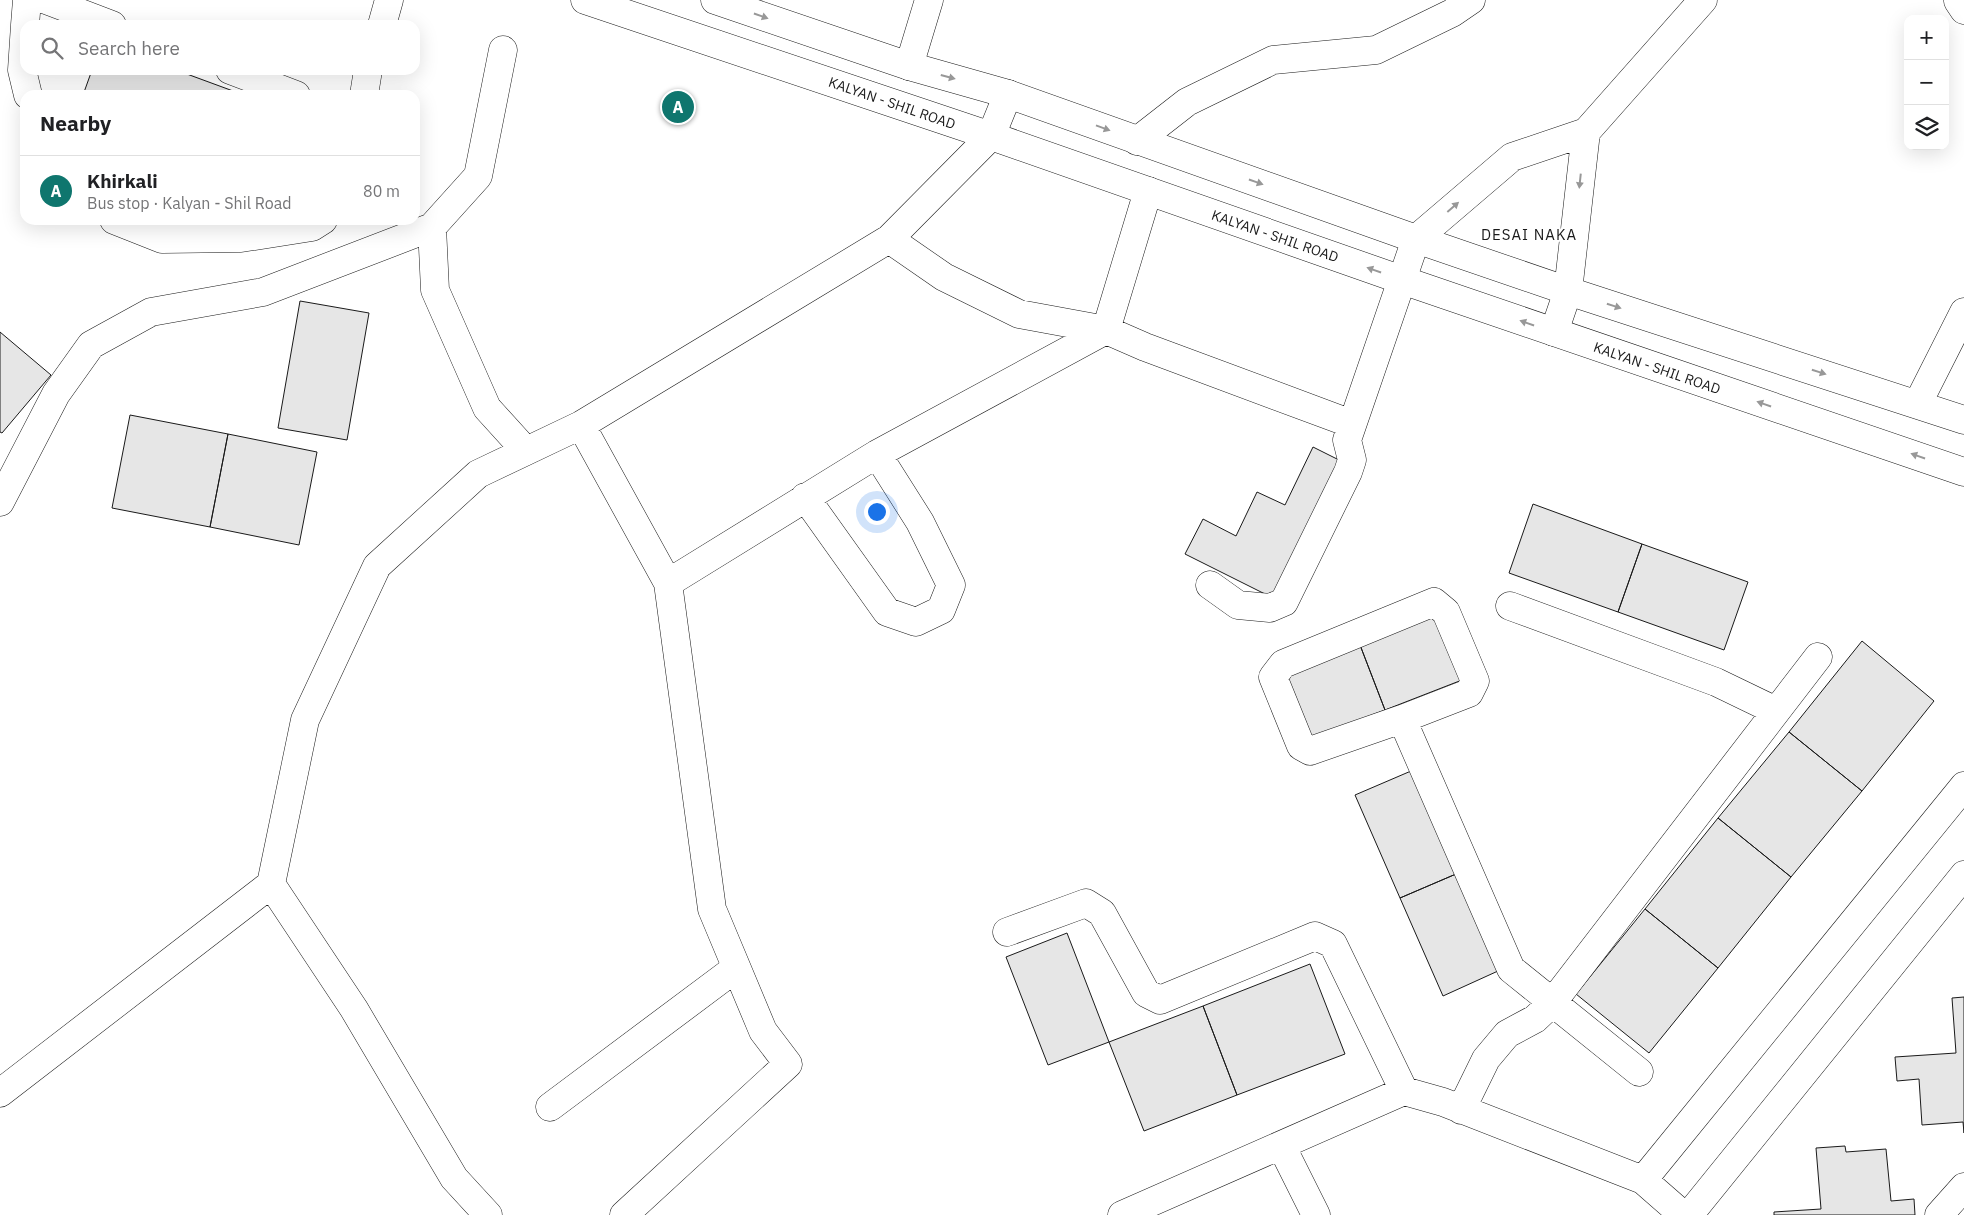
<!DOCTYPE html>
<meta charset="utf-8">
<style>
body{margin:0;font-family:"IBM Plex Sans",sans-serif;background:#f6f6f6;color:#202124}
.controls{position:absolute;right:15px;top:15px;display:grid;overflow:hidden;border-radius:10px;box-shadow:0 5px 20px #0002}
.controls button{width:45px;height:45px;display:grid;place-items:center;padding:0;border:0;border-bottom:1px solid #e0e0e0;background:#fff;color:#202124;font:25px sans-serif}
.you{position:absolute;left:876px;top:511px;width:18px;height:18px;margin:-12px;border:4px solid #fff;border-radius:50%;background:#1a73e8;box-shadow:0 0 0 8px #1a73e833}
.badge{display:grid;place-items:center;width:32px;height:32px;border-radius:50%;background:#0f766e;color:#fff;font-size:16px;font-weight:700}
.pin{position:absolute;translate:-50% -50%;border:2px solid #fff;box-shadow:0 1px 5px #0006}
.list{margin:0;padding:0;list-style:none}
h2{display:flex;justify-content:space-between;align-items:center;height:65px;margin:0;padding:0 20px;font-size:21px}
h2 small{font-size:16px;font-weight:400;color:#757577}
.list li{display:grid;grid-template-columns:32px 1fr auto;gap:15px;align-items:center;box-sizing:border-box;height:70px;padding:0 20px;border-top:1px solid #e0e0e0}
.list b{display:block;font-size:19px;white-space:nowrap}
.list p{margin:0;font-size:16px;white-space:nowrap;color:#757577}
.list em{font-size:16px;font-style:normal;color:#757577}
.icon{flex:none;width:28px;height:28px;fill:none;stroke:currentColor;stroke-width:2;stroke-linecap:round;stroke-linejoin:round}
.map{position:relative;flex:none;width:1964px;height:1215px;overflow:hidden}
.search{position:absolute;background:#fff;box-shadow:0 5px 20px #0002;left:20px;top:20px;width:400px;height:55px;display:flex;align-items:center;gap:12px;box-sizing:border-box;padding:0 18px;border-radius:15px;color:#757577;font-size:19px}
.panel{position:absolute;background:#fff;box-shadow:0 5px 20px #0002;left:20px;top:90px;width:400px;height:135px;border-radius:15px}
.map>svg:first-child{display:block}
</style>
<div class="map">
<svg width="1964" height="1215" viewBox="0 0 1964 1215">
<rect width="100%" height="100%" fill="#fff"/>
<path fill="#e6e6e6" stroke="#1a1a1a" d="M92 70H176L244 95H83Z
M300 301 369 313 347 440 278 428Z
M0 332 51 375 2 433 0 432Z
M130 415 228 434 210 527 112 508Z
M228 434 317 452 299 545 210 527Z
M1313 447 1345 463 1277 600 1185 554 1203 519 1236 536 1257 492 1285 505Z
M1533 504 1642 544 1618 612 1509 573Z
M1642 544 1748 582 1724 650 1618 612Z
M1436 616 1462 680 1385 710 1360 645Z
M1862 641 1934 701 1862 791 1789 732Z
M1360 645 1385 710 1307 740 1282 676Z
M1789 732 1862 791 1791 877 1718 818Z
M1411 771 1456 874 1400 898 1355 795Z
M1718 818 1791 877 1718 968 1645 909Z
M1456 874 1498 971 1443 996 1400 898Z
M1645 909 1718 968 1649 1053 1576 994Z
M1067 933 1109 1042 1048 1065 1006 957Z
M1310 964 1345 1054 1237 1095 1203 1006Z
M1964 997V1133L1963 1122 1922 1125 1919 1079 1897 1081 1895 1057 1956 1053 1952 998Z
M1203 1006 1237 1095 1144 1131 1109 1042Z
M1845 1146 1846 1152 1886 1149 1891 1201 1914 1199 1915 1215H1774V1212L1821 1209 1816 1148Z"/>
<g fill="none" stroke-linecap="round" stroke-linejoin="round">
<g stroke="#1a1a1a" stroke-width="29">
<path id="minor" d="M46 0 112 25
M1958 1 1964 10
M25 25 22 70 28 95
M25 25 27 0
M382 25 389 0
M909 66 929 0
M230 70 296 95
M364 95 368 70
M1137 141 1187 102 1273 60 1376 50 1452 13 1471 0
M114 220 162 239 241 238 312 227 323 220
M432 227 435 290 487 408 526 451
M889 239 944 277 1019 314 1106 330 1145 347 1352 424
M1554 332 1568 291 1586 132
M1918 403 1964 312
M581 425 668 583 712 909 763 1031 788 1064 624 1215
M805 497 887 612 916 622 941 610 951 585 920 522 877 454
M0 502 56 394 91 345 151 312 263 292 432 227 478 176 503 50
M668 583 877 454 1106 330 1148 191
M1210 585 1238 605 1270 608 1284 602 1348 472 1352 460 1347 440 1416 239 1512 157 1586 132 1703 0
M1510 606 1716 682 1776 711
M1402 719 1310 751 1301 746 1273 677 1283 664 1434 602 1446 612 1475 681 1469 693 1402 719 1511 969 1639 1072
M271 884 354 1009 454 1178 488 1215
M1007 932 1086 903 1102 913 1146 993 1160 1000 1315 936 1333 944 1404 1091
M0 1093 271 884 305 720 377 566 478 474 581 425 889 239 991 136 1008 94
M550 1107 736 968
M1461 1110 1486 1059 1507 1034 1535 1019 1552 1003 1818 657
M1281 1145 1316 1215
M1643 1180 1964 786
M1122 1215 1404 1091 1443 1102 1643 1180 1683 1215
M1689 1215 1964 875
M1939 1215 1964 1187"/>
</g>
<g stroke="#1a1a1a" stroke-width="29">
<path id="major" d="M585 0 991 136 1402 280 1964 472
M715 0 909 66 1008 94 1416 239 1568 291 1964 420"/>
</g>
<use href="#minor" stroke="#fff" stroke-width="28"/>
<use href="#major" stroke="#fff" stroke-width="28"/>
</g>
<defs><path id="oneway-solid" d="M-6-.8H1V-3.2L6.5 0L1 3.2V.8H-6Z" transform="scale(1.25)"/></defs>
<g fill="#989898">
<use href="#oneway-solid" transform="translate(761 16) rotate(19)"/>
<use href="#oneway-solid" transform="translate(948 77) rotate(15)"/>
<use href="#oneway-solid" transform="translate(1103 128) rotate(20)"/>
<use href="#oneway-solid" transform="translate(1580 181) rotate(96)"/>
<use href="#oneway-solid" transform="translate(1256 182) rotate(19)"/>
<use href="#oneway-solid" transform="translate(1453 207) rotate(-41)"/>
<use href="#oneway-solid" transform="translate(1374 270) rotate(-161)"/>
<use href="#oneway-solid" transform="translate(1614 306) rotate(18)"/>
<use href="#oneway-solid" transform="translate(1527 323) rotate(-161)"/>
<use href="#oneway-solid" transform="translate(1819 372) rotate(18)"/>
<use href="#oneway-solid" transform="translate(1764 404) rotate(-161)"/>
<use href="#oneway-solid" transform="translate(1918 456) rotate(-161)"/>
</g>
<g text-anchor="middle" stroke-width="4" stroke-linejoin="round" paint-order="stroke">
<g font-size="14" fill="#1a1a1a" stroke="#fff">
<text transform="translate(892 103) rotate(19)" y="5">KALYAN - SHIL ROAD</text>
<text transform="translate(1275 236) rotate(19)" y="5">KALYAN - SHIL ROAD</text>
<text transform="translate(1657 368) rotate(19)" y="5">KALYAN - SHIL ROAD</text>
</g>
<g font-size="15" letter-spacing="1" fill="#1a1a1a" stroke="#fff">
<text x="1529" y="240">DESAI NAKA</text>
</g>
</g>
</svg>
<div class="controls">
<button>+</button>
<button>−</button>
<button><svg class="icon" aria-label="layers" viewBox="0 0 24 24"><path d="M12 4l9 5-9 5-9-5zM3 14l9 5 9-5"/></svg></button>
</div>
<div class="you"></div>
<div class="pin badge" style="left:678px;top:107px">A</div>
<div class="search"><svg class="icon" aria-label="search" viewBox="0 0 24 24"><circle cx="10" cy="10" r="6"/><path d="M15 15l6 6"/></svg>Search here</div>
<section class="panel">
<h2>Nearby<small></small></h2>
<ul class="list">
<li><span class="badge">A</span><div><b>Khirkali</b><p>Bus stop · Kalyan - Shil Road</p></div><em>80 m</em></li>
</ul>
</section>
</div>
